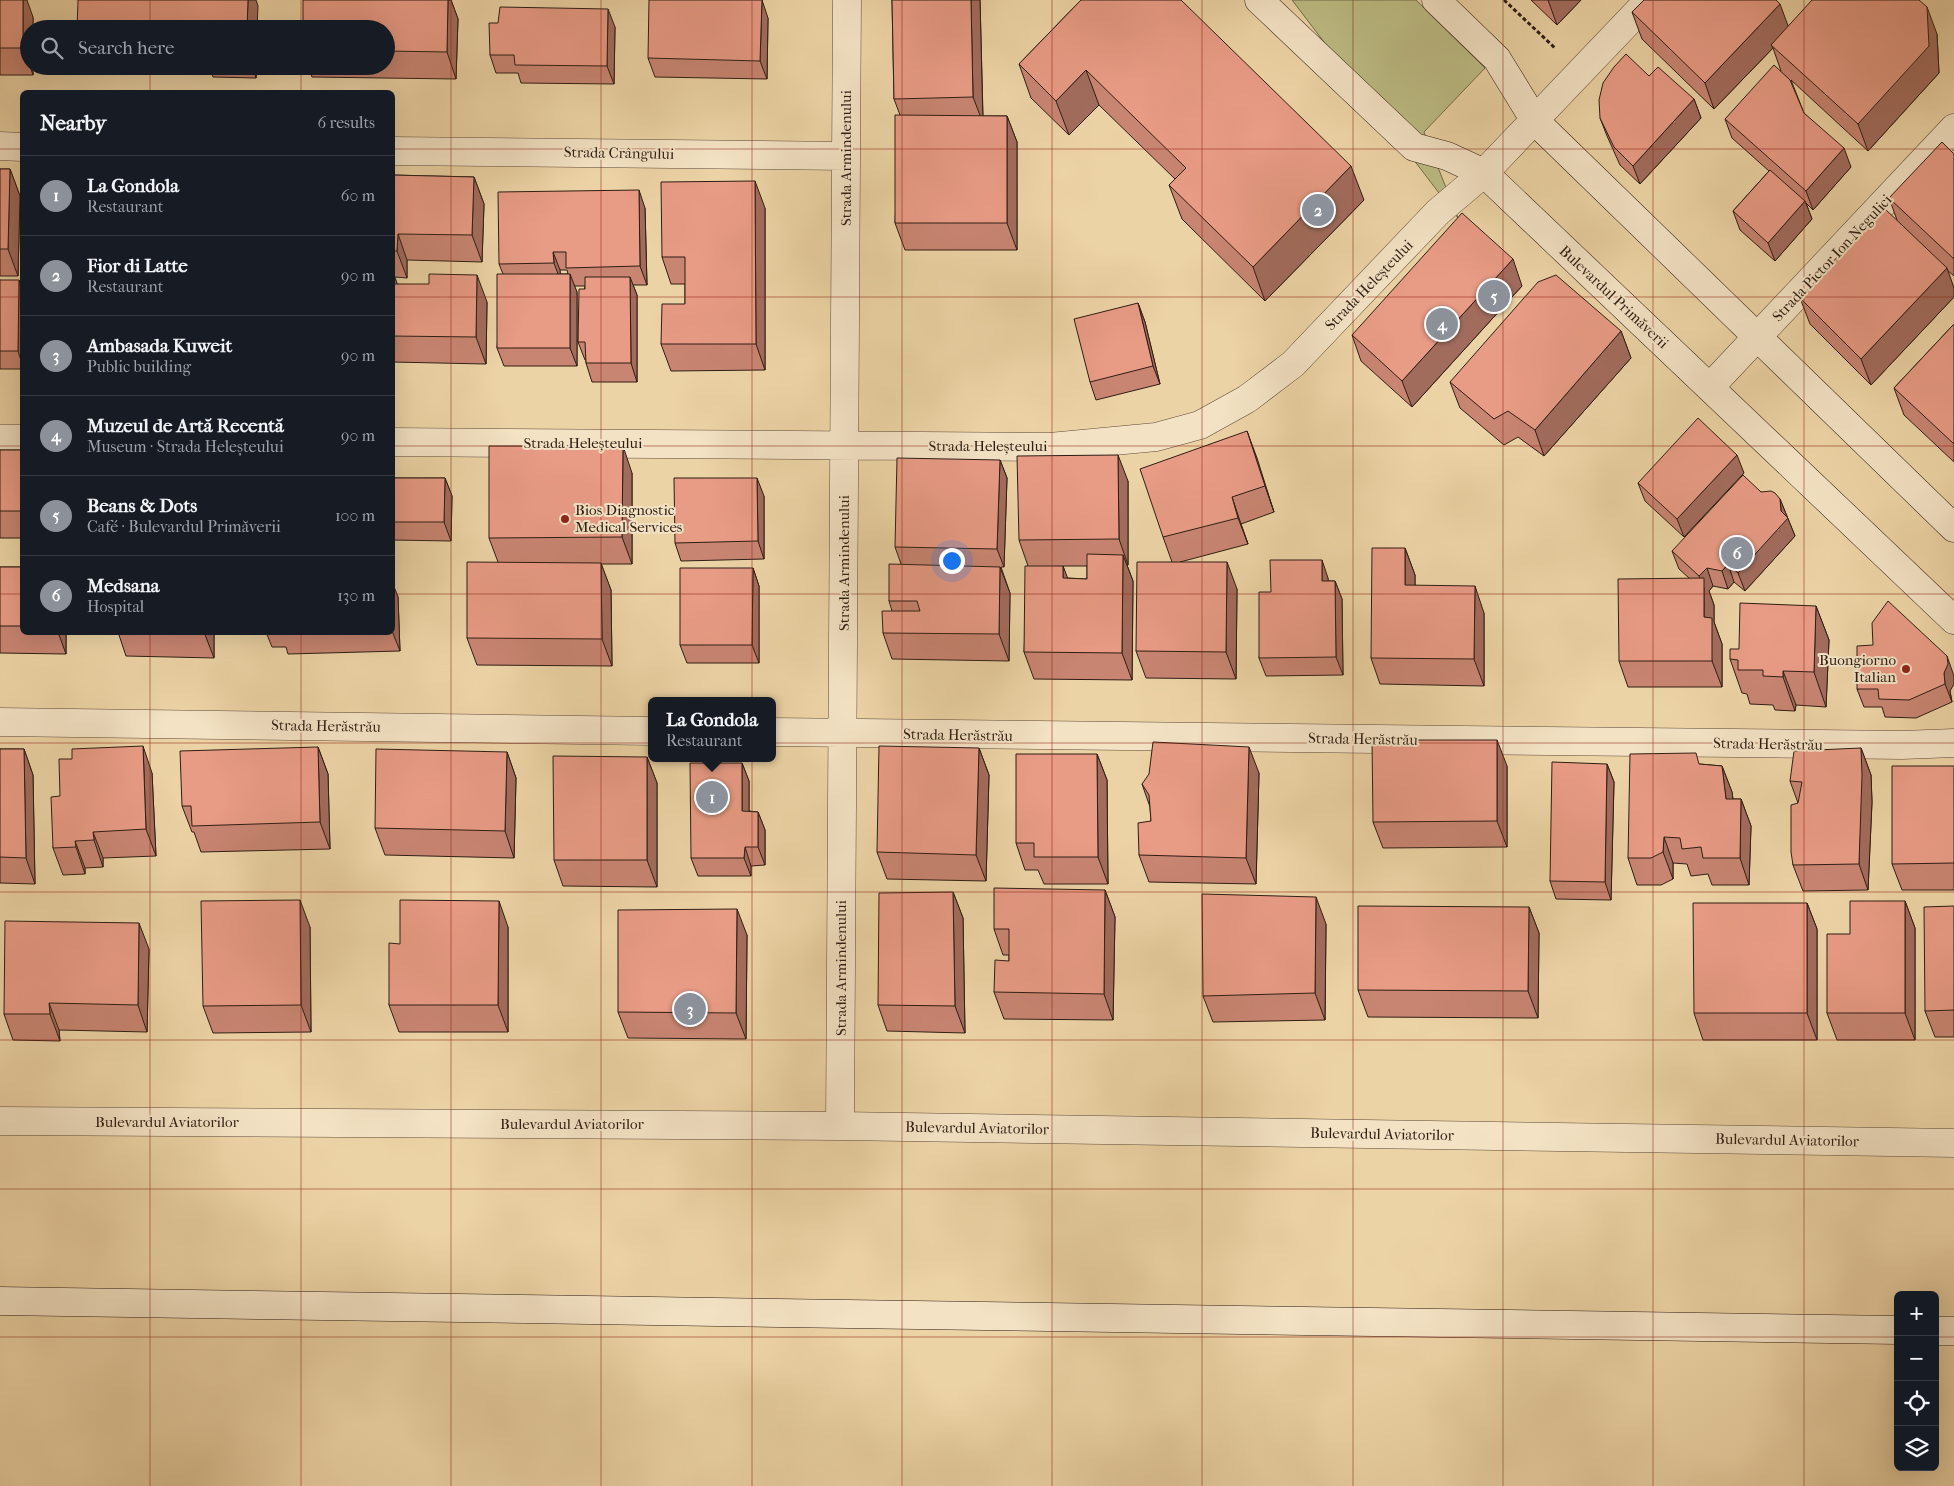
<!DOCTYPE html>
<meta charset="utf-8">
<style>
body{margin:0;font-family:"IM FELL French Canon",serif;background:#242831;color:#f1f3f6}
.controls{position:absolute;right:15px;bottom:15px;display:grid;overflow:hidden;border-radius:8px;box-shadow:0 5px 20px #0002}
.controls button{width:45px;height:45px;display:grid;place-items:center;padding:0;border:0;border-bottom:1px solid #363941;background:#171b24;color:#f1f3f6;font:25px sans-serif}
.you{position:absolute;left:951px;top:560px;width:18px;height:18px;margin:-12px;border:4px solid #fff;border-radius:50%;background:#1a73e8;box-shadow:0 0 0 8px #1a73e833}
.badge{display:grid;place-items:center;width:32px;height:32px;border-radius:50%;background:#8c9099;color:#fff;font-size:16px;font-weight:700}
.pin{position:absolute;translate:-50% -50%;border:2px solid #fff;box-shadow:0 1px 5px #0006}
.popup{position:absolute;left:648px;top:697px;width:128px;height:65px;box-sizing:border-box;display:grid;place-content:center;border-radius:8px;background:#171b24;filter:drop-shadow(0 1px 4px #0005);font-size:16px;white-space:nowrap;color:#9ea1a6}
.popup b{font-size:19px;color:#f1f3f6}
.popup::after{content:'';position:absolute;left:50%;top:100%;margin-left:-10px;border:10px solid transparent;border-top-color:#171b24}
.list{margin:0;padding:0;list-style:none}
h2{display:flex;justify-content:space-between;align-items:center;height:65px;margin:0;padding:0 20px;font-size:21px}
h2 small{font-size:16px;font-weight:400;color:#9ea1a6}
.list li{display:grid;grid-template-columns:32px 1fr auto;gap:15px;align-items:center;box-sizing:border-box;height:80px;padding:0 20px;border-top:1px solid #363941}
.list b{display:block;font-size:19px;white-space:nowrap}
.list p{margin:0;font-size:16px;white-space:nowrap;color:#9ea1a6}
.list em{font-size:16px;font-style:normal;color:#9ea1a6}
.icon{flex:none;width:28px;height:28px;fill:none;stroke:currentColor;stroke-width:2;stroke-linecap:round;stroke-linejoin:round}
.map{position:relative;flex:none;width:1954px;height:1486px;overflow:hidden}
.search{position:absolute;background:#171b24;box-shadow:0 5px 20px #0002;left:20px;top:20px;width:375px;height:55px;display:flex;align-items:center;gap:12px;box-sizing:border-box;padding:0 18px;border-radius:28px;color:#9ea1a6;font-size:19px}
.panel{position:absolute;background:#171b24;box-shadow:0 5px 20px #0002;left:20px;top:90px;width:375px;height:545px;border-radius:8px}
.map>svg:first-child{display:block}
</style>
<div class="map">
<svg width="1954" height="1486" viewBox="0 0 1954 1486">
<rect width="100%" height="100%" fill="#ecd3a5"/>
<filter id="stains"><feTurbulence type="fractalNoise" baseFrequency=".004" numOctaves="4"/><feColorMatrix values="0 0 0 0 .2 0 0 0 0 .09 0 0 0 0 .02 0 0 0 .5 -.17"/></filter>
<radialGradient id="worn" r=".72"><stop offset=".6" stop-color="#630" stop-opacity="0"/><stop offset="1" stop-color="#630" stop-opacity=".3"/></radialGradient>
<path fill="#bcbb83" stroke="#756c4b" d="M1292 0H1416L1485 68 1424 132 1458 218Z"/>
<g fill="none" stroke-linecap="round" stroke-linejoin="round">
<g stroke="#5e4a38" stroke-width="29">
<path id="street" d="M0 146 22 147
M392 151 846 156
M1710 387 1954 128
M0 439H22
M392 442 1050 447 1156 437 1200 425 1247 399 1293 364 1438 212 1484 173 1649 0
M0 722 652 731
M772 732 1902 745 1954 743
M0 1121 840 1126 1954 1143
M840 1126 847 0"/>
</g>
<g stroke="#2e1d13" stroke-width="29">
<path id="secondary" d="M1259 0 1414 147 1447 156 1484 173 1954 620
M1436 0 1497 59 1535 121 1954 528
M0 1301 1898 1330
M1935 1331H1954"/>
</g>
<path stroke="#2e1d13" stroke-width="3" stroke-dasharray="4 2.5" stroke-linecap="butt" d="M1504 0 1555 48"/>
<use href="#street" stroke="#f3e2c4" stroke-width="28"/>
<use href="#secondary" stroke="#f3e2c4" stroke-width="28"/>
</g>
<path fill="#c88572" stroke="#2e1d13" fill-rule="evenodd" d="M0 0 33 17V29H29V66H33V75H0Z
M303 0H451L458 19 456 79 312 77 308 66H386V29Z
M892 0H980L983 116H1007L1017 142V250H905L895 223 900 115 894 99Z
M1081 0 1364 200 1265 301 1182 219 1169 185 1175 179 1099 105 1069 135 1031 98 1019 64Z
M1531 0H1581L1557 25Z
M1632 12 1788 26 1937 34 1939 73 1868 151 1791 80 1804 113 1851 167 1813 210 1806 203 1812 219 1775 261 1740 230 1733 211 1769 171 1732 138 1725 119 1781 71 1773 48 1714 109 1642 39Z
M768 18 767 79 655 77 648 58Z
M498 23 615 27 614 84 521 83 518 73H496L490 55Z
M86 66H257L256 78 213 77 211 70 86 67Z
M1649 76 1694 99 1701 118 1640 184 1620 165 1607 136 1600 118Z
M1954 154V276L1947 270 1954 288V297L1871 385 1810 324 1800 298 1897 220 1889 198Z
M0 169H10L20 196 18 276H0Z
M392 175 474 177 484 204 482 262 407 260V278L395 277 397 284 487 302 486 364 392 362Z
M645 208 647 285H633L637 295V382H592L586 363V360H585L578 342 585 286H574L577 292V366H504L497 348 503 274 499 264ZM560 270H567L568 274H560Z
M765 208V370L671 371 661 344 685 304V284H671L662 257Z
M0 280 22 289V369H0Z
M1522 286 1412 407 1361 361 1352 335Z
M1138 303 1145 322 1160 384 1096 400 1090 382Z
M1954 324V462L1904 415 1894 388Z
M1621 331 1631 358 1544 456 1518 437 1504 445 1460 408 1450 382Z
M1247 431 1274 512 1241 524 1248 544 1180 562 1237 589 1236 679 1146 678 1136 651 1172 562 1163 537Z
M0 450H22V538H0Z
M1000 460 1007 478 1004 567H1001L1010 593 1009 661 892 659 883 633 892 611 889 601 901 564 895 547Z
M632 473V564H601L611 590 612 666 477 665 467 638 498 562 489 538Z
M1744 473 1684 537 1645 501 1638 483Z
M392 478H445L452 496 451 541 392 540Z
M1128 481V565H1127L1133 581 1132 680 1034 679 1024 652 1028 566 1019 540ZM1063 566H1087V579L1067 578Z
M1761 492 1780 499 1795 536 1745 591 1734 582 1728 589 1713 586 1709 591 1714 605V622L1722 644V687H1628L1619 661 1689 578 1679 569 1672 551Z
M764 496V559L681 561 675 543Z
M1405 548 1415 575V585L1484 613V686L1380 684 1371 658Z
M0 567H22V632H66V654L0 653Z
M753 568 759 586V663H687L680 645Z
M1328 578V581H1335L1342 599 1343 675 1266 676 1259 658 1271 592Z
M392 582 398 597 400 651 288 654 286 647H272L266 632H392Z
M1816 606 1829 640 1826 707 1796 705 1795 711 1775 710 1773 705 1750 704 1747 694 1742 693 1730 659 1739 649Z
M118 632H214V658L126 656Z
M1954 676 1950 691 1952 702 1916 718 1885 717 1882 707H1864L1857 689Z
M318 747 328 774 330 849 201 852 194 832H192L182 806Z
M979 748 989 775 986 881 887 879 877 852Z
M1861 748 1871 775 1872 802 1868 890 1803 891 1793 865 1798 803 1790 781Z
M0 749H24L33 775 35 884 0 883Z
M507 752 516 778 514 858 385 855 375 828Z
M1097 754 1107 780 1108 884H1044L1038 870H1025L1016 843Z
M647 757 657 783V887L563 886 554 860Z
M742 763 749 781V811L758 812 765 830V865L751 866V876H698L691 858Z
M1607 764 1614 782 1611 900 1556 899 1550 881Z
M1700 764 1722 766 1732 792 1733 799H1741L1751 826 1749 885H1712L1708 874 1691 876 1687 864 1673 863V879L1661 885H1637L1628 858Z
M1507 766V847L1383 848 1373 822Z
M1954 766V890H1902L1892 864Z
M152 773 156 856 103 858V867L85 868V874L63 875 53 848 60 796Z
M1259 773 1256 884 1149 882 1139 855 1151 821 1150 807 1142 784Z
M1105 890 1115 917 1113 1020 1004 1019 994 992 1009 961V955H1003L994 929Z
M953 892 963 918 965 1033 887 1031 878 1005Z
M1905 901 1915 928V1040H1837L1827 1013 1850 934Z
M1807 903 1817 929V1040H1703L1694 1013Z
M1954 906V1037H1935L1925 1011Z
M1529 907 1539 933 1538 1018 1368 1017 1358 990Z
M1326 924 1325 1020 1213 1022 1203 996Z
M310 927 311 1032 213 1033 203 1006Z
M508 927V1032H399L389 1005 400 944Z
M747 935 746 1039 628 1038 618 1012Z
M149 949 147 1032 59 1030 60 1041 13 1040 4 1014Z"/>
<path fill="#a26c5d" stroke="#2e1d13" d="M23 0H27L33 17V29H29V64L23 48Z
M248 0H256L258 6 257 29H247Z
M448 0H451L458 19 456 79 447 52Z
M762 0 768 18 767 79 760 61Z
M971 0H980L983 123 973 97Z
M1548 0H1581L1557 25Z
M1780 4 1790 31 1771 45 1773 48 1714 109 1705 83Z
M1927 7 1937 34 1939 73 1868 151 1858 124Z
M608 9 615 27 614 84 607 66Z
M30 66H33V75Z
M252 66H257L256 78Z
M1086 70 1099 105 1069 135 1056 101Z
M1694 99 1701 118 1640 184 1633 166Z
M1007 116 1017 142V250L1007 223Z
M1844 148 1851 167 1813 210 1806 191Z
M1351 166 1364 200 1265 301 1253 267Z
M10 169 20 196 18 276 8 249Z
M474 177 484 204 482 262 472 235Z
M755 181 765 208V370L756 344Z
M639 190 645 208 647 285 640 266Z
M1805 201 1812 219 1775 261 1768 243Z
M398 234 407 260V278L397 251Z
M553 252 560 270 561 282 554 263Z
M1513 259 1522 286 1412 407 1402 381Z
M1947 268 1954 288V297L1871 385 1861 359Z
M392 271 400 291H392Z
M570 274 577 292V366L570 348Z
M477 275 487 302 486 364 476 337Z
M630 277 637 295V382L631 363Z
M19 280 22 289V364L18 351Z
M1138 303 1145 322 1160 384 1153 366Z
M1621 331 1631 358 1544 456 1535 430Z
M1247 431 1257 458 1274 512 1265 486Z
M623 446 632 473V564L622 537Z
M1118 455 1128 481V565L1119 539Z
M1737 455 1744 473 1684 537 1677 519Z
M1000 460 1007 478 1004 567 997 549Z
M445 478 452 496 451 541 444 522Z
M757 478 764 496V559L758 541Z
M1232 497 1241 524 1248 544 1238 518Z
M1780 499 1795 536 1745 591 1738 573 1781 511Z
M1405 548 1415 575V612L1405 585Z
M1123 555 1133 581 1132 680 1122 653Z
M1322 560 1328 578 1329 599 1322 581Z
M1227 562 1237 589 1236 679 1226 652Z
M601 563 611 590 612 666 602 639Z
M1728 564 1734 582 1728 589 1722 571Z
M1063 566 1073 592 1063 578Z
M1000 567 1010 593 1009 661 999 634Z
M753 568 759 586V663L752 645Z
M1707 568 1713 586 1709 591 1714 605V622L1722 644V687L1712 661 1704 617V588L1699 576Z
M1335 581 1342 599 1343 675 1336 657Z
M392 582 398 597 400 651 392 631Z
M1475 586 1484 613V686L1474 659Z
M1816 606 1829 640 1826 707 1814 672Z
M58 632H66V654Z
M204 632H214V658Z
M1947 656 1954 676V684L1950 691 1952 702 1945 684 1944 673Z
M1783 671 1796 705 1795 711 1783 677Z
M1497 740 1507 766V847L1497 821Z
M143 746 152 773 156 856 146 829Z
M318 747 328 774 330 849 320 822Z
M1249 747 1259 773 1256 884 1246 858Z
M979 748 989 775 986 881 976 855Z
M1861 748 1871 775 1872 802 1868 890 1859 864Z
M24 749 33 775 35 884 26 858Z
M507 752 516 778 514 858 505 831Z
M1097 754 1107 780 1108 884 1098 857Z
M647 757 657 783V887L647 860Z
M742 763 749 781V830L742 811Z
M1607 764 1614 782 1611 900 1605 882Z
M1722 766 1732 792 1736 825 1726 799Z
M1741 799 1751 826 1749 885 1740 858Z
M758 812 765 830V865L758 847Z
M93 832 103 858V867L94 840Z
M1664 837 1673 863V879L1663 852Z
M75 841 85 868V874L76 847Z
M745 847 751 866V876L744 858Z
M1105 890 1115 917 1113 1020 1104 994Z
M953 892 963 918 965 1033 955 1006Z
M1316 897 1326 924 1325 1020 1315 993Z
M300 900 310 927 311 1032 301 1005Z
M499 901 508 927V1032L498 1005Z
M1905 901 1915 928V1040L1905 1013Z
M1807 903 1817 929V1040L1807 1013Z
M1529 907 1539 933 1538 1018 1528 991Z
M737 909 747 935 746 1039 736 1013Z
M139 923 149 949 147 1032 138 1005Z
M49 1003 59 1030 60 1041 50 1014Z"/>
<path fill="#e89b85" stroke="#2e1d13" d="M0 0H23V48H0Z
M78 0H248L247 29H77Z
M303 0H448L447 52 386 51V29H303Z
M649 0H762L760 61 648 58Z
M892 0H971L973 97 894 99Z
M1081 0H1181L1351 166 1253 267 1169 185 1186 168 1086 70 1056 101 1019 64Z
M1644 0H1776L1780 4 1705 83 1632 12Z
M1812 0H1919L1927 7 1929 46 1858 124 1771 45Z
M500 7 608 9 607 66 515 65 514 55H490L489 23H498Z
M1626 54 1649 76 1658 67 1694 99 1633 166 1614 147 1600 118 1599 100 1603 83 1614 67Z
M1774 65 1790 80 1804 113 1844 148 1806 191 1725 119Z
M895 115 1007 116V223H895Z
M1942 142 1954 154V259L1889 198Z
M0 169H10L8 249H0Z
M1770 170 1805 201 1768 243 1733 211Z
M392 175 474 177 472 235 398 234 397 251H392Z
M755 181 756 344H661L662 304H685V257H662L661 182Z
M639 190 640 266 566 268V252H553L554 263 499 264 498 192Z
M1883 207 1947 268 1861 359 1800 298Z
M1462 213 1513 259 1402 381 1352 335Z
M429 274 477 275 476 337 392 336V284H429Z
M497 274H570V348H497Z
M1556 275 1621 331 1535 430 1508 411 1494 419 1450 382 1538 282Z
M585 277H630L631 363H586L585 342H578L579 289H585Z
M0 280H19L18 351H0Z
M1138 303 1153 366 1090 382 1074 319Z
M1954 324V444L1894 388Z
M1698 418 1737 455 1677 519 1638 483Z
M1247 431 1265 486 1232 497 1238 518 1163 537 1140 469Z
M489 446H623L622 537 489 538Z
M0 450H22V511H0Z
M1118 455 1119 539 1019 540 1017 456Z
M897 458 1000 460 997 549 895 547Z
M1743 475 1761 492 1771 491 1775 493 1780 499 1781 511 1788 518 1738 573 1728 564 1722 571 1707 568 1699 576 1672 551Z
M392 478H445L444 522H392Z
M674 478H757L758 541 675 543Z
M1372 548H1405V585L1475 586 1474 659 1371 658Z
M1087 554 1123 555 1122 653 1024 652 1025 566H1063V578L1087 579Z
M1270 560H1322V581H1335L1336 657 1259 658V592H1271Z
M467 562 601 563 602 639 467 638Z
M1137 562H1227L1226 652 1136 651Z
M889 564 1000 567 999 634 883 633 882 611H920L917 601H889Z
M0 567H22V626H0Z
M680 568H753L752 645H680Z
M1704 578V617L1712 618V661H1619L1618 579Z
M1888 601 1947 656 1948 664 1944 673 1945 684 1909 700 1879 699 1878 689H1857V646L1873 645 1872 623Z
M1740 603 1816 606 1814 672 1783 671V677L1763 676V670H1738V660L1730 659V649H1739Z
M1372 740H1497V821L1373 822Z
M1153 742 1249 747 1246 858 1139 855 1138 823 1151 821 1149 795 1142 784 1149 774Z
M143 746 146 829 93 832 94 840 75 841 76 847 53 848 51 797 60 796 59 759H72V749Z
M879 746 979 748 976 855 877 852Z
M318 747 320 822 192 826 191 806H182L180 751Z
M1861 748 1862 775 1859 864 1793 865 1791 852V805L1798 803 1802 782 1790 781 1794 751Z
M0 749H24L26 858 0 857Z
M376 749 507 752 505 831 375 828Z
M1696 753 1699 764 1722 766 1726 799H1741L1740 858H1703L1701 847 1682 849 1680 838 1664 837 1663 852 1651 858H1628L1630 754Z
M1016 754H1097L1098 857H1034V843H1016Z
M553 756 647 757V860H554Z
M1552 762 1607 764 1605 882 1550 881Z
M690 763H742V811L758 812V847H745L744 858H691Z
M1892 766H1954V863L1892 864Z
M994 888 1105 890 1104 994 994 992 995 960 1009 961V929H994Z
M953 892 955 1006 878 1005 879 893Z
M1202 894 1316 897 1315 993 1203 996Z
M300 900 301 1005 203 1006 201 901Z
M400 900 499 901 498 1005H389V943L400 944Z
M1850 901H1905V1013H1827V934H1850Z
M1693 903H1807V1013H1694Z
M1358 906 1529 907 1528 991 1358 990Z
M1954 906V1010L1925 1011 1924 907Z
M737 909 736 1013 618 1012V910Z
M5 921 139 923 138 1005 49 1003 50 1014H4Z"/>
<path fill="none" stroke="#8f2418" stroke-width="1" stroke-opacity="0.55" d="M150 0V29M301 0V29M451 0V1486M601 0V1486M752 0V1486M902 0V1486M1052 0V1486M1202 0V1486M1353 0V1486M1503 0V1486M1653 0V1486M1804 0V1486M150 66V92M301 66V92M0 149H22M392 149H1954M0 297H22M392 297H1954M0 446H22M392 446H1954M0 594H22M392 594H1954M150 632V1486M301 632V1486M0 743H1954M0 892H1954M0 1040H1954M0 1189H1954M0 1337H1898M1935 1337H1954"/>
<g fill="#8f2418" stroke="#f3e2c4" stroke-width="2">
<circle cx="565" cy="519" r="5"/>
<circle cx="1906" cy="669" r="5"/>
</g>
<g text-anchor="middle" stroke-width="4" stroke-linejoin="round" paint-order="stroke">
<g font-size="15" fill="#2e1d13" stroke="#f3e2c4">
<text transform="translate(619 153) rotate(1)" y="5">Strada Crângului</text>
<text transform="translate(846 158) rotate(-90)" y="5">Strada Armindenului</text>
<text transform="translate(1832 258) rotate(-47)" y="5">Strada Pictor Ion Negulici</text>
<text transform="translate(1369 285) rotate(-46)" y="5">Strada Heleșteului</text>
<text transform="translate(1614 297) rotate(43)" y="5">Bulevardul Primăverii</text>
<text x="583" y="448">Strada Heleșteului</text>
<text x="988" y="451">Strada Heleșteului</text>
<text transform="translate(844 563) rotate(-90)" y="5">Strada Armindenului</text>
<text transform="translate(326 726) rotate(1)" y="5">Strada Herăstrău</text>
<text transform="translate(958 735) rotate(1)" y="5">Strada Herăstrău</text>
<text transform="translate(1363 739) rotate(1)" y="5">Strada Herăstrău</text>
<text transform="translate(1768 744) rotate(1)" y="5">Strada Herăstrău</text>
<text transform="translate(841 968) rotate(-90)" y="5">Strada Armindenului</text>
<text x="167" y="1127">Bulevardul Aviatorilor</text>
<text x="572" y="1129">Bulevardul Aviatorilor</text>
<text transform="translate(977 1128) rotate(1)" y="5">Bulevardul Aviatorilor</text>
<text transform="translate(1382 1134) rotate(1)" y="5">Bulevardul Aviatorilor</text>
<text transform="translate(1787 1140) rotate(1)" y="5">Bulevardul Aviatorilor</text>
</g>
<g font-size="15" fill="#2e1d13" stroke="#f3e2c4" text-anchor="start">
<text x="575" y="515">Bios Diagnostic<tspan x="575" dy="17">Medical Services</tspan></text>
<text x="1896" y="665" text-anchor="end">Buongiorno<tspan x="1896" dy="17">Italian</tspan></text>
</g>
</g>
<rect width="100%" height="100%" filter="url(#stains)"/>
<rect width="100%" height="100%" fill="url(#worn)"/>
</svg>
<div class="controls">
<button>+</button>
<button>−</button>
<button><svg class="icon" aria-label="locate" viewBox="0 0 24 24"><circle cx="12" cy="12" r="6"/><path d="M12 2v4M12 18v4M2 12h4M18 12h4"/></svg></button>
<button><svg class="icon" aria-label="layers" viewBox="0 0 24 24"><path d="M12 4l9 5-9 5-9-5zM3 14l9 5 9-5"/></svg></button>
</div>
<div class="you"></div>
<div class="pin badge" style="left:712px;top:797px">1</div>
<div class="popup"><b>La Gondola</b>Restaurant</div>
<div class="pin badge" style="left:1318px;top:210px">2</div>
<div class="pin badge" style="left:690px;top:1009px">3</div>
<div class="pin badge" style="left:1442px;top:324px">4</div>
<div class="pin badge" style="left:1494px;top:296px">5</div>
<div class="pin badge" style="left:1737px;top:553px">6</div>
<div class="search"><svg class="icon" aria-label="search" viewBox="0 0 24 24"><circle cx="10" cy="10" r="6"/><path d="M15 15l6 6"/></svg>Search here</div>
<section class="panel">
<h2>Nearby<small>6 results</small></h2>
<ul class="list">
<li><span class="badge">1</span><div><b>La Gondola</b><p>Restaurant</p></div><em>60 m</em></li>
<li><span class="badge">2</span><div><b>Fior di Latte</b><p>Restaurant</p></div><em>90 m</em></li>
<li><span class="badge">3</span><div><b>Ambasada Kuweit</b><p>Public building</p></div><em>90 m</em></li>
<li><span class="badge">4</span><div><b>Muzeul de Artă Recentă</b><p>Museum · Strada Heleșteului</p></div><em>90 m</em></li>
<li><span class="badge">5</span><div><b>Beans &amp; Dots</b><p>Café · Bulevardul Primăverii</p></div><em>100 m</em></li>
<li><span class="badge">6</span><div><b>Medsana</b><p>Hospital</p></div><em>130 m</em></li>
</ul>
</section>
</div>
